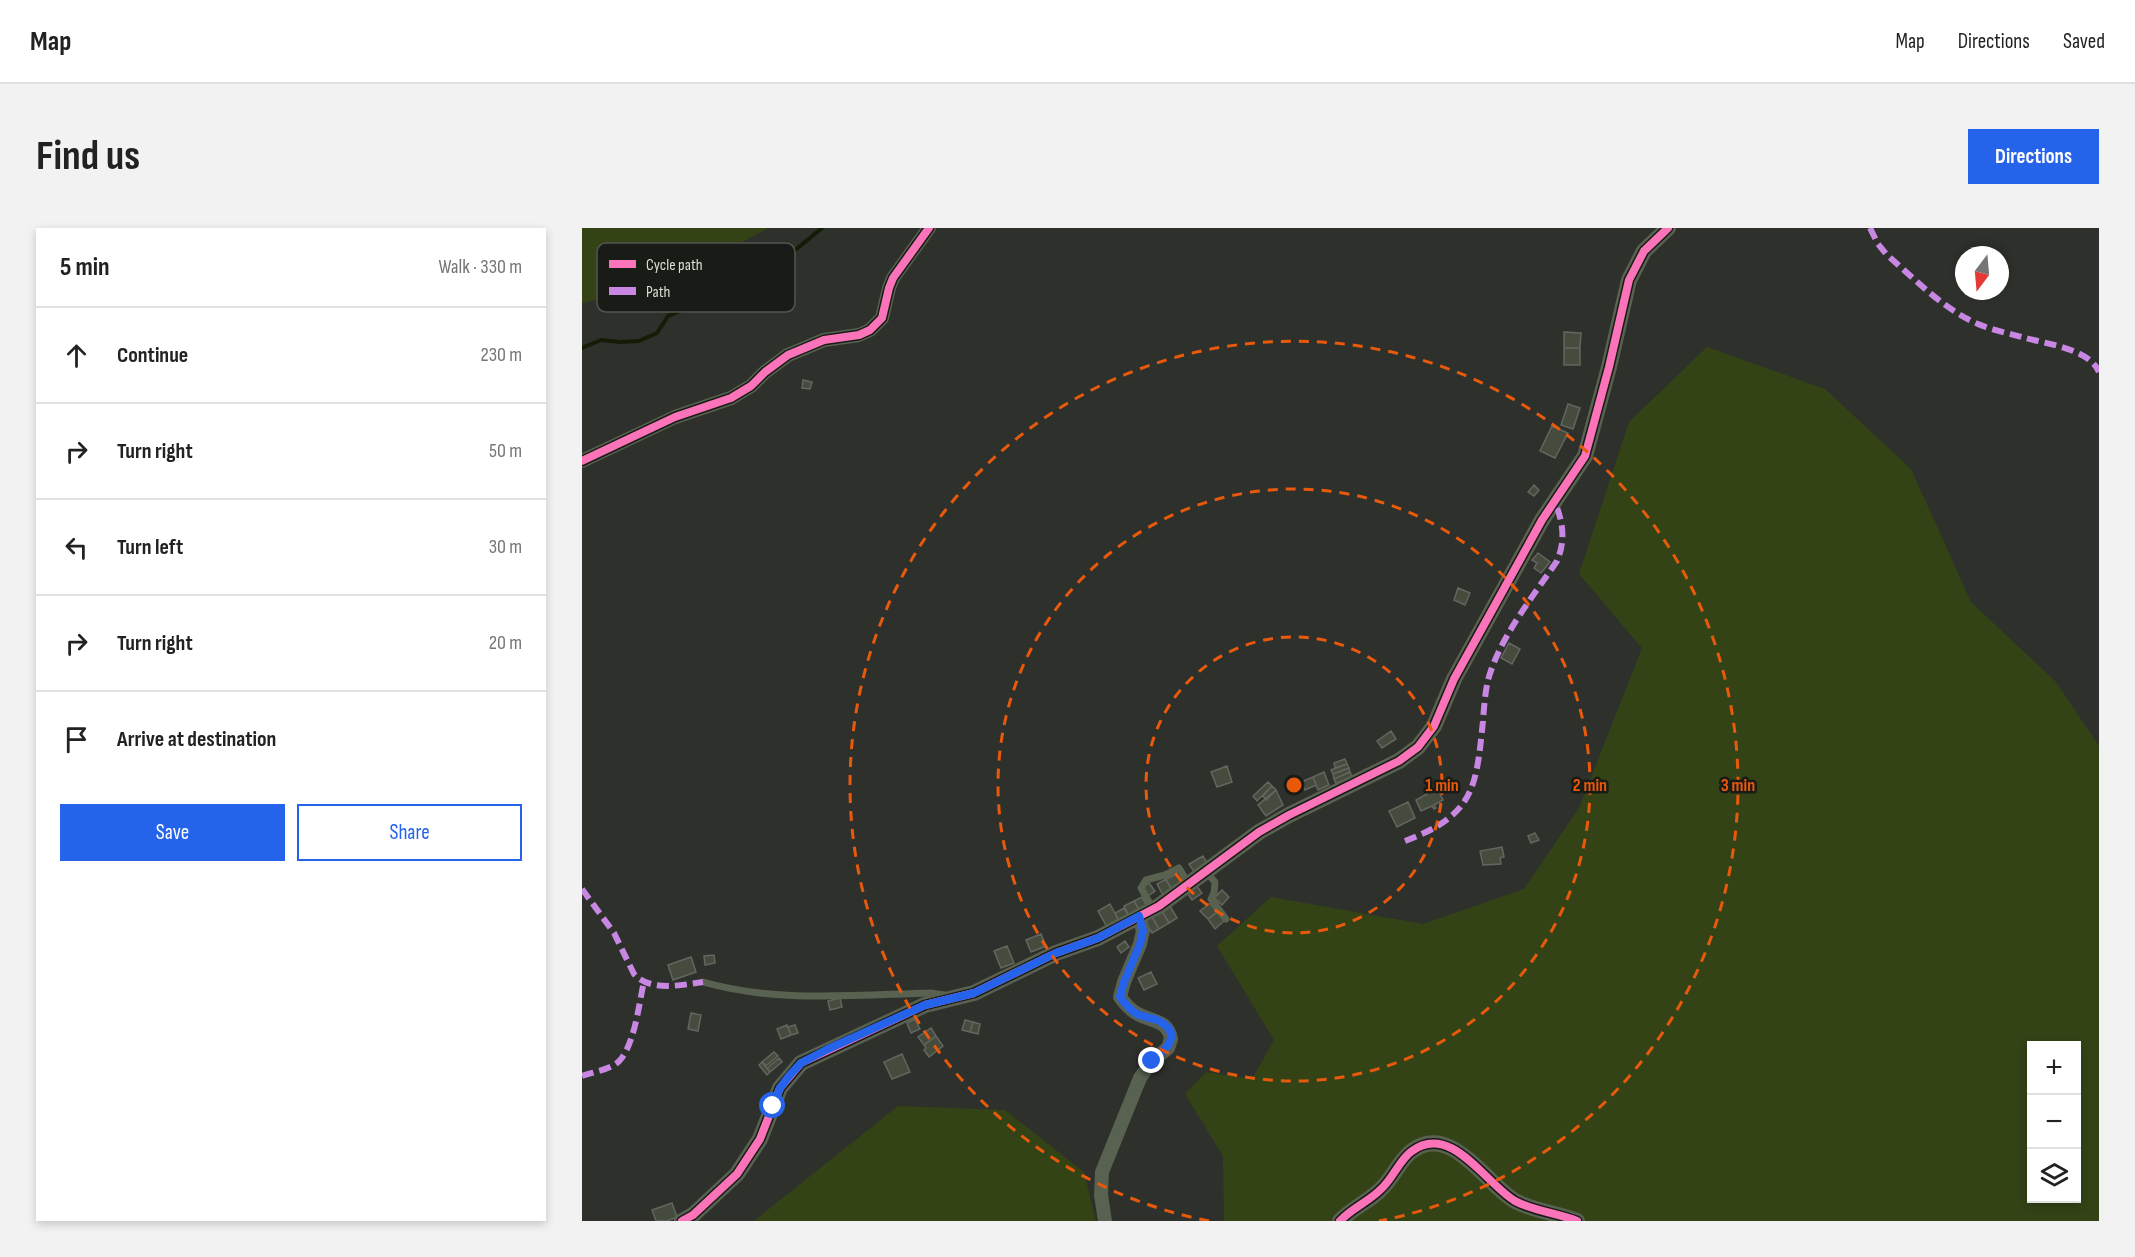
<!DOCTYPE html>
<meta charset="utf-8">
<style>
body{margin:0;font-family:"Sofia Sans Condensed",sans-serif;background:#f2f2f2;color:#222}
.controls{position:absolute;right:18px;bottom:18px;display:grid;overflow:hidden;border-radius:0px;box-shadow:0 3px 9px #0003}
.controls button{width:54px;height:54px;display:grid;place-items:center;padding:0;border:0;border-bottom:2px solid #e0e0e0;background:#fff;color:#222;font:30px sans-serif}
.compass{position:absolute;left:1373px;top:18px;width:54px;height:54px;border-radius:50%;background:#fff;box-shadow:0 3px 9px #0003;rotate:196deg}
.stop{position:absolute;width:18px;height:18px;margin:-14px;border:4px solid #2563eb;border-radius:50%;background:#fff}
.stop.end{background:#2563eb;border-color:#fff;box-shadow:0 2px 6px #0008}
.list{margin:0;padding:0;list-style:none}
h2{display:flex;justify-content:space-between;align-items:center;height:78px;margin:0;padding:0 24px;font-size:26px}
h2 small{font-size:20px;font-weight:400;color:#767676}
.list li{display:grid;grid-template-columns:39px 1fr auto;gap:18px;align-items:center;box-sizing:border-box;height:96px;padding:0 24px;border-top:2px solid #e0e0e0}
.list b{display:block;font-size:22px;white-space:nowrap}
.list em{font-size:20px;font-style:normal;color:#767676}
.actions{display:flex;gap:12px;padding:18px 24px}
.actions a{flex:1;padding:14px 0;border:2px solid #2563eb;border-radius:0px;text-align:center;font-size:21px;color:#2563eb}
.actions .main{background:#2563eb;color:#fff}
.icon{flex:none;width:33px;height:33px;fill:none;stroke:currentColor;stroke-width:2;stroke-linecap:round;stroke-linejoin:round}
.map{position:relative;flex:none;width:1517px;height:993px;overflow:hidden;border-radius:0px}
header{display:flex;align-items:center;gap:36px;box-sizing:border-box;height:84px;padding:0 30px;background:#fff;border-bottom:2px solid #e0e0e0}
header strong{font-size:28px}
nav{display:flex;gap:33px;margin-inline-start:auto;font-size:21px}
.intro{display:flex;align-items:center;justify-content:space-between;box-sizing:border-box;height:144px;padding:0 36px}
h1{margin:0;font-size:42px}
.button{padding:15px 27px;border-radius:0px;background:#2563eb;color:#fff;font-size:21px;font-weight:700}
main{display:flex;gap:36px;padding:0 36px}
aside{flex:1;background:#fff;border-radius:0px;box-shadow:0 3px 9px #0003}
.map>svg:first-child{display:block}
</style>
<header>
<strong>Map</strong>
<nav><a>Map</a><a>Directions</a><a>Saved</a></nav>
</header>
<div class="intro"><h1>Find us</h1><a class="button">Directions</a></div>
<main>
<aside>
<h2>5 min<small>Walk · 330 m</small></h2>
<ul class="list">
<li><svg class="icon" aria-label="ahead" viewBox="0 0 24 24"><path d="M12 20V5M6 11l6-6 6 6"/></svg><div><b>Continue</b></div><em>230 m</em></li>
<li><svg class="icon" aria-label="right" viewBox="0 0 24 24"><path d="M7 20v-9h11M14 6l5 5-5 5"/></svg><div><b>Turn right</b></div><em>50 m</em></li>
<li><svg class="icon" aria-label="left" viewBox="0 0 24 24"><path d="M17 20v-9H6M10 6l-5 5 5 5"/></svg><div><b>Turn left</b></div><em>30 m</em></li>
<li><svg class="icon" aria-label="right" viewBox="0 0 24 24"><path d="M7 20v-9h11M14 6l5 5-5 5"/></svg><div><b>Turn right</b></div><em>20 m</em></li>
<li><svg class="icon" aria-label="arrive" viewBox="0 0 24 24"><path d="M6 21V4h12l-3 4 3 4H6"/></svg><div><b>Arrive at destination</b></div></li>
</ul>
<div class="actions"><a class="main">Save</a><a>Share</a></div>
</aside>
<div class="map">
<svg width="1517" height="993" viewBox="0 0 1517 993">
<rect width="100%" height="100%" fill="#2e312b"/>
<path fill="#334316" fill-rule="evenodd" d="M0 0H186L79 59 0 75Z
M1125 119 1243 161 1329 241 1389 374 1474 454 1517 518V993H642L641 928 603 866 624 844 670 851 692 812 635 718 689 669 841 696 942 661 997 580 1060 420 997 346 1047 194ZM1450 818H1494V970H1450Z
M316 878 423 882 502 944 514 993H172Z"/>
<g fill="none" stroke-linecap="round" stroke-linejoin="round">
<path stroke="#131c05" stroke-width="4" d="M0 120 19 112 38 114 57 113 75 105 86 88 144 64 167 42 180 34 212 23 240 0"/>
</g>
<path fill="#464c3d" stroke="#636560" stroke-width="1.5" d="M982 104 999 105 998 120H982Z
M982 120H998V137H982Z
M221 152 230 154 228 161 220 160Z
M986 176 998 180 991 201 979 197Z
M970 198 986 205 973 230 958 223Z
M952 257 957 262 952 268 946 264Z
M956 325 968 334 959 345 952 340 955 335 950 332Z
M876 360 888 365 883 377 872 372Z
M927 415 938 421 930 436 919 430Z
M809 503 814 511 800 520 795 513Z
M763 531 765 536 753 540 752 535Z
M765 536 767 540 751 546 749 542Z
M645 538 650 554 635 559 629 544Z
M767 540 768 544 752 551 751 546Z
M742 544 747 557 736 562 731 549Z
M768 544 770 549 754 555 752 551Z
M731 549 734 557 723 562 719 554Z
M686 554 690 558 675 573 671 568Z
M690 558 694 562 684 572 681 568Z
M854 558 861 572 852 577 854 580 852 581 850 578 839 583 834 572 845 566 843 563Z
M694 562 701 577 684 588 676 577Z
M826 574 833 590 815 599 807 583Z
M953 605 957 612 949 615 946 608Z
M920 619 922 629 918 630 919 636 901 637 898 623Z
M621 628 626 637 613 645 607 636Z
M595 646 600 655 589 661 584 651Z
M584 651 590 662 581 667 575 656Z
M567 655 573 663 566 668 560 660Z
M613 656 620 665 610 672 604 663Z
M640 662 647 669 640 677 632 670Z
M560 669 565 679 558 683 552 673Z
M552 673 558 683 547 688 542 678Z
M628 675 635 684 626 691 618 683Z
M528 676 537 693 525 699 516 683Z
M588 678 595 690 587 695 580 683Z
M542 680 547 688 537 693 533 685Z
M580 683 587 695 577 701 570 689Z
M635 684 642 693 633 701 626 691Z
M570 689 577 701 570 705 563 693Z
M459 706 464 718 449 724 444 712Z
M543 713 547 719 539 725 535 719Z
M425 718 432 735 419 740 412 723Z
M132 727 133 735 123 737 122 728Z
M109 729 114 744 91 752 86 737Z
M569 744 575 756 562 762 556 750Z
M258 770 260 779 248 782 246 773Z
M109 785 119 787 116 803 106 801Z
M333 791 338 801 329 805 325 795Z
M383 792 391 794 388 804 380 802Z
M391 794 398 796 396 806 388 804Z
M205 797 209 807 199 811 195 801Z
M213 797 216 805 209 807 206 799Z
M349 800 354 808 342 817 336 809Z
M354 808 361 818 347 829 342 822 344 820 342 817Z
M192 824 196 828 184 838 180 834Z
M320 826 328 844 310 851 302 834Z
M197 830 200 834 188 844 185 840Z
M180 834 188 844 185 847 177 837Z
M90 975 95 989 85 993H74L70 982Z"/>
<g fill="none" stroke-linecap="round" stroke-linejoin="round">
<path stroke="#596150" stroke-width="7" d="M623 643 633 654 632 665 629 671 644 691
M571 681 559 660 564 652 583 647 597 640 606 655
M121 754C194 775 273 767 349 765L362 767"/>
<path stroke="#596150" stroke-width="14" d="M0 233 93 189 149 170 169 158 183 144 206 127 242 112 277 107 288 102 300 90 307 60 311 50 347 0
M523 993 519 967 520 944 558 850 570 833 586 820 589 811C586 792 571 794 556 786 548 782 543 776 538 769L542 754 558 716 561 703 557 689"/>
<path stroke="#596150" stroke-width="16" d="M100 993 111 987 155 946 178 911 198 860 219 835 343 777 392 765 474 725 516 710 577 678 677 604 707 587 817 533 836 519 852 498 872 451 960 292 1003 228 1027 139 1047 52 1062 23 1086 0
M758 993C770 980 786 974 798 962 811 951 817 932 830 923 869 894 904 956 933 973 951 983 975 985 995 993"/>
<path stroke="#c787e3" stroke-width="6" stroke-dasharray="12 6" stroke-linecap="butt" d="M1288 0 1296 16 1305 27C1333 51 1361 81 1396 96 1410 102 1426 105 1440 109 1463 116 1507 120 1517 144
M823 613C892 587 894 561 901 493 902 480 903 465 906 452 918 409 950 370 975 333 984 312 981 293 972 272
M0 661 32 705 52 746C68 764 100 757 121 754
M0 848C11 844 32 841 39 831 53 813 57 776 62 753"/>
<g stroke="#191b16" stroke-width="11">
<path id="cycleway" d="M0 233 93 189 149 170 169 158 183 144 206 127 242 112 277 107 288 102 300 90 307 60 311 50 347 0
M100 993 111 987 155 946 178 911 198 860 219 835 343 777 392 765 474 725 516 710 577 678 677 604 707 587 817 533 836 519 852 498 872 451 960 292 1003 228 1027 139 1047 52 1062 23 1086 0
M758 993C770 980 786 974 798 962 811 951 817 932 830 923 869 894 904 956 933 973 951 983 975 985 995 993"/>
</g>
<use href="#cycleway" stroke="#fb73b8" stroke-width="8"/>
</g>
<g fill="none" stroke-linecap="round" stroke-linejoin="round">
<path stroke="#2563eb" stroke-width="8" d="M191 878 198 860 207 848 219 835 246 821 343 777 392 765 474 725 516 710 557 688 561 703 558 716 542 754 538 769C543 776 547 781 555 786 562 789 571 790 577 793 602 806 583 823 570 833"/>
</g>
<g fill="none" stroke="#e8590c" stroke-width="3" stroke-dasharray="10 8">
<circle cx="712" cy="557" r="148"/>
<circle cx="712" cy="557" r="296"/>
<path d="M627 993A444 444 0 1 1 797 993"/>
</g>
<rect x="15" y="15" width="198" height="69" rx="9" fill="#191b16" stroke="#535650" stroke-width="1.5"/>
<rect x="27" y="32" width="27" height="8" fill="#fb73b8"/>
<rect x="27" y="59" width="27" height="8" fill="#c787e3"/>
<g font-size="16" fill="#dbded7">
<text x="64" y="42">Cycle path</text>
<text x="64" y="69">Path</text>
</g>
<circle cx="712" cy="557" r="9" fill="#e8590c" stroke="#191b16" stroke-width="3"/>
<g font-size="18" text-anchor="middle" font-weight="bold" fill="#e8590c" stroke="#191b16" stroke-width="5" stroke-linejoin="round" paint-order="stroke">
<text x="860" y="563">1 min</text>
<text x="1008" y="563">2 min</text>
<text x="1156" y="563">3 min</text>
</g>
</svg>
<div class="controls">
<button>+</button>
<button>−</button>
<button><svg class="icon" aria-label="layers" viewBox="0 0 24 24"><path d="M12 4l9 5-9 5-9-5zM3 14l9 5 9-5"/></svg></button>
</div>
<svg class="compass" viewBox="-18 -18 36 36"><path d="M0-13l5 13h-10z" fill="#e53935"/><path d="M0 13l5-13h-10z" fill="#767676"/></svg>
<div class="stop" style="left:191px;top:878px"></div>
<div class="stop end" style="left:570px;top:833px"></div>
</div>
</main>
